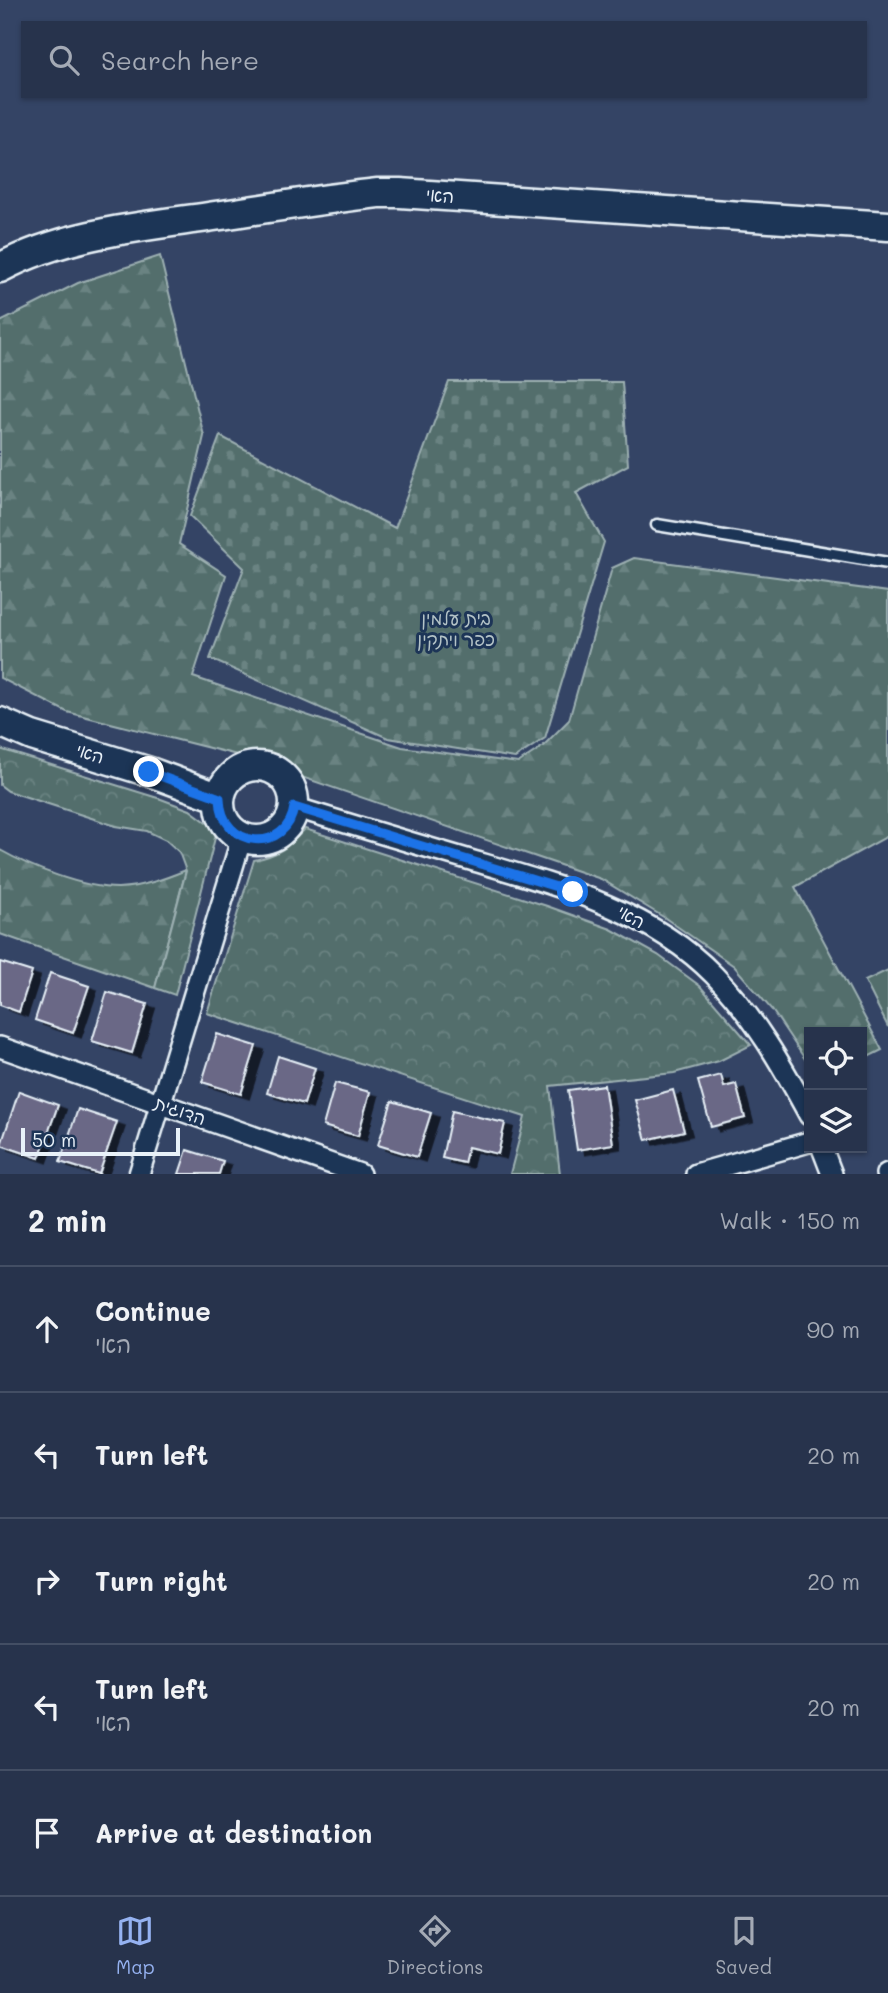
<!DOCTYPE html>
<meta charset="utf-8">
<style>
body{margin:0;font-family:Mali,"Playpen Sans Hebrew",sans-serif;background:#2f3b53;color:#f1f3f6}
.controls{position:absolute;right:21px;bottom:21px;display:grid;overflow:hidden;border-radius:0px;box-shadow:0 2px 5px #0004}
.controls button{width:63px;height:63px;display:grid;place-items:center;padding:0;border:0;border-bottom:2px solid #434e64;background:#27334c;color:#f1f3f6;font:35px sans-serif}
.scale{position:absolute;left:21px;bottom:18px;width:159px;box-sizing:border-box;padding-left:7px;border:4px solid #e8f1f8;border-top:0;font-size:19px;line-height:24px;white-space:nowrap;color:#e8f1f8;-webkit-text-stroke:5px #1d3557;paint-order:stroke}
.stop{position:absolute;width:21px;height:21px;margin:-16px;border:5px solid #1a73e8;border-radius:50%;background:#fff}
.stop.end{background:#1a73e8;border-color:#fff;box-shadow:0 2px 7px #0008}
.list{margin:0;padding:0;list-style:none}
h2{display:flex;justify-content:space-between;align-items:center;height:91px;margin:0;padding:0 28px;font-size:30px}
h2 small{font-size:23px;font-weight:400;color:#a4aab5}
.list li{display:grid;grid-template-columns:46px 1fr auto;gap:21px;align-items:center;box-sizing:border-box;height:126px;padding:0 28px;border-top:2px solid #434e64}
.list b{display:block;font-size:26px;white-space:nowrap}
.list p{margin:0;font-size:23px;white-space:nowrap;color:#a4aab5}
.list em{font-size:23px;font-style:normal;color:#a4aab5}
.icon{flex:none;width:38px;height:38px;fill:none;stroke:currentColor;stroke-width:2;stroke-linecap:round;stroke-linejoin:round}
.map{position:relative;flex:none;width:888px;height:1174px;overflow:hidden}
.search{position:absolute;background:#27334c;box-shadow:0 2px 5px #0004;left:21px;right:21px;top:21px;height:77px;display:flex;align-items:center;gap:18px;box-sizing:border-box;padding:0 24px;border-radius:0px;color:#a4aab5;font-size:26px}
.sheet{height:721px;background:#27334c}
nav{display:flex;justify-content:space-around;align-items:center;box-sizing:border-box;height:98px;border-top:2px solid #434e64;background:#27334c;font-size:19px;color:#a4aab5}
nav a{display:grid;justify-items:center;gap:4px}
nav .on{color:#95b2f1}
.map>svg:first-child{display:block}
</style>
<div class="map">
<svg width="888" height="1174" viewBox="0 0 888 1174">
<defs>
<pattern id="forest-firs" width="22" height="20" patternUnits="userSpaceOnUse" patternTransform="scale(1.75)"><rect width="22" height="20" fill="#526e6c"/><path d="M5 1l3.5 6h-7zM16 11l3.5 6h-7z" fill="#6b8382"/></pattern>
<pattern id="cemetery-stones" width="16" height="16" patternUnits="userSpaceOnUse" patternTransform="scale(1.75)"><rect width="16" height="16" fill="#526e6c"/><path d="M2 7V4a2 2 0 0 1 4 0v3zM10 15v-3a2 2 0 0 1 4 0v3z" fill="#6b8382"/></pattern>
<pattern id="park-crowns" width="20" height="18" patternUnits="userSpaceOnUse" patternTransform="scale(1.75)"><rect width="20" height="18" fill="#526e6c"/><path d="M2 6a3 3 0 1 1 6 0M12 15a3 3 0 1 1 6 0" fill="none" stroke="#6b8382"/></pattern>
<filter id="shadow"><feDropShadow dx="8" dy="4.5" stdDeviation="0" flood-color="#0009"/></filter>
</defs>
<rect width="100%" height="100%" fill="#344465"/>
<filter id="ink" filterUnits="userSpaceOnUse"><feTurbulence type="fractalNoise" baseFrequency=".0143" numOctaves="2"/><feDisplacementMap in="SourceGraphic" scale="14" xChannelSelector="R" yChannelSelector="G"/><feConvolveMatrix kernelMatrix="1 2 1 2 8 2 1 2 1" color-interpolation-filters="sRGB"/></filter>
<g filter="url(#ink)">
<path fill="url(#forest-firs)" stroke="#9db0b2" stroke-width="2" d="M160 256 204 436 179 544 226 575 193 677 402 747 518 763 542 747 569 720 612 568 634 558 888 592V836L795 887 882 1050 862 1060V1032H809V1065L772 1010 734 966 665 918 601 879 237 755 67 712 0 678V322L78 283Z
M0 850C30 867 83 888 118 888 142 887 164 879 186 870L155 988 0 934Z"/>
<path fill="url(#cemetery-stones)" stroke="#9db0b2" stroke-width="2" d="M449 382H622L628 465 576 493 604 542 545 738 515 758 388 738 210 659 244 568 190 516 220 436 395 528Z"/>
<path fill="url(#park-crowns)" stroke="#9db0b2" stroke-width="2" d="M0 749 161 799 190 810 217 830 175 995 155 988 186 871 179 852 166 840 147 831 116 826 8 791 0 785Z
M305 829 547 906 611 929 658 955 700 986 751 1045 719 1061 674 1073 550 1086 560 1174H510L525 1117 207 1013 254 860C279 855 288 847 305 829Z"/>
<path fill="#526e6c" stroke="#9db0b2" stroke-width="2" d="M888 970V1027L865 981Z"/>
<path fill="#6a6786" stroke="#e8f1f8" stroke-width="2" filter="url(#shadow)" d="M0 962 32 972 19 1012 0 1005Z
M50 973 89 986 73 1033 35 1020Z
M107 992 147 1004 132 1053 92 1041Z
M217 1034 256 1046 241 1094 202 1082Z
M278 1056 315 1068 304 1104 267 1093Z
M721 1075 724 1087 736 1084 745 1118 711 1127 698 1081Z
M335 1083 370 1092 358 1136 323 1126Z
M604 1085 613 1144 577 1150 568 1090Z
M673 1090 684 1131 646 1140 635 1100Z
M19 1091 58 1105 39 1158 1 1145Z
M392 1101 431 1113 417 1157 378 1145Z
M78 1109 117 1122 99 1174 60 1162Z
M452 1111 505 1123 498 1154 468 1147 464 1163 442 1158Z
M187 1150 223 1161 219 1174H179Z"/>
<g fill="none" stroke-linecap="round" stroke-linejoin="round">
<g stroke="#e8f1f8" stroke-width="15">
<path id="lane" d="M657 525 888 563"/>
</g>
<g stroke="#e8f1f8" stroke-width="24">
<path id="street" d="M294 807C351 825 409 842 467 859 552 884 650 909 714 975 754 1016 782 1065 809 1115
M0 1047 360 1174
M822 1148 832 1174
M139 1174 242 837
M696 1174 809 1142
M886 1174 888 1173"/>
</g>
<g stroke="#e8f1f8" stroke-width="33">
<path id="secondary" d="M0 268C63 234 138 227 208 217 264 209 321 199 378 193H400L888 226
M0 722 32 736 150 772 220 798
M220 803a37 37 0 1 1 74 0a37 37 0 1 1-74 0Z"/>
</g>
<use href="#lane" stroke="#1d3557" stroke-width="10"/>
<use href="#street" stroke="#1d3557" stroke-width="19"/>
<use href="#secondary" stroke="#1d3557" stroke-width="28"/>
</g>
</g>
<g fill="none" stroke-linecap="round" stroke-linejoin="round" filter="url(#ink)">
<path stroke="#1a73e8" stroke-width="9" d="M149 772 220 798C221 851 288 853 294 807L573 892"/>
</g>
<g text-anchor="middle" stroke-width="6" stroke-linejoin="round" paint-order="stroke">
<g font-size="18" fill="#e8f1f8" stroke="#1d3557">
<text transform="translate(440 196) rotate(4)" y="6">האי</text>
<text transform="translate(90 754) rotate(17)" y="6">האי</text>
<text transform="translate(631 917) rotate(28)" y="6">האי</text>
<text transform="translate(180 1111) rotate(19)" y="6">הדוגית</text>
</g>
<g font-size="18" fill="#b4c3c7" stroke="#1d3557">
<text x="456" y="625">בית עלמין<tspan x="456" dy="21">כפר ויתקין</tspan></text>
</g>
</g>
</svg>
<div class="controls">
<button><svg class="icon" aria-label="locate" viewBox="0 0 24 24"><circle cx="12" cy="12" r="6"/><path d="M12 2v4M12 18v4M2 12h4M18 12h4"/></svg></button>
<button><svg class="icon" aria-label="layers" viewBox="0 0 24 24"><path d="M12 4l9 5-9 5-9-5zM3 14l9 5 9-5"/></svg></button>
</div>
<div class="scale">50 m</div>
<div class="stop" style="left:573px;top:892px"></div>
<div class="stop end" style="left:149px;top:772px"></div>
<div class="search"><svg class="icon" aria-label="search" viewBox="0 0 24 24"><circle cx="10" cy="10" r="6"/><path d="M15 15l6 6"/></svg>Search here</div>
</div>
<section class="sheet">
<h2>2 min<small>Walk · 150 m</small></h2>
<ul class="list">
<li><svg class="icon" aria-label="ahead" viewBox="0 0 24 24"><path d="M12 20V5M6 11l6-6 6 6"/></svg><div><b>Continue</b><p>האי</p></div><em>90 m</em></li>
<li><svg class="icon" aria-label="left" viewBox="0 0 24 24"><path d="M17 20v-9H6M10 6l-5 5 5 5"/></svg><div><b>Turn left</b></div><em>20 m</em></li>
<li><svg class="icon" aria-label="right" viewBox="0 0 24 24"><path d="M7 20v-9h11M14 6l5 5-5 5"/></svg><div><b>Turn right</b></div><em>20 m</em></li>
<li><svg class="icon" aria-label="left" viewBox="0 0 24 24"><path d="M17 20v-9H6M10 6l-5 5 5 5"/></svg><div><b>Turn left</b><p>האי</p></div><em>20 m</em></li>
<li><svg class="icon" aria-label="arrive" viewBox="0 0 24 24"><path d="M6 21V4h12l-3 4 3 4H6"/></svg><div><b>Arrive at destination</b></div></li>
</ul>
</section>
<nav>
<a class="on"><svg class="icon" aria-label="map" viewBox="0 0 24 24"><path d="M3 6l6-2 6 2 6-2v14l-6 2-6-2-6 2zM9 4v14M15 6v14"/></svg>Map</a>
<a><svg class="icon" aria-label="directions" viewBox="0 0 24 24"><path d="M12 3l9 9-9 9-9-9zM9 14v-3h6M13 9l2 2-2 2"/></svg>Directions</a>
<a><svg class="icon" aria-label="saved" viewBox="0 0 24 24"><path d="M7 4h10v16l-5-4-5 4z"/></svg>Saved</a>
</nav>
